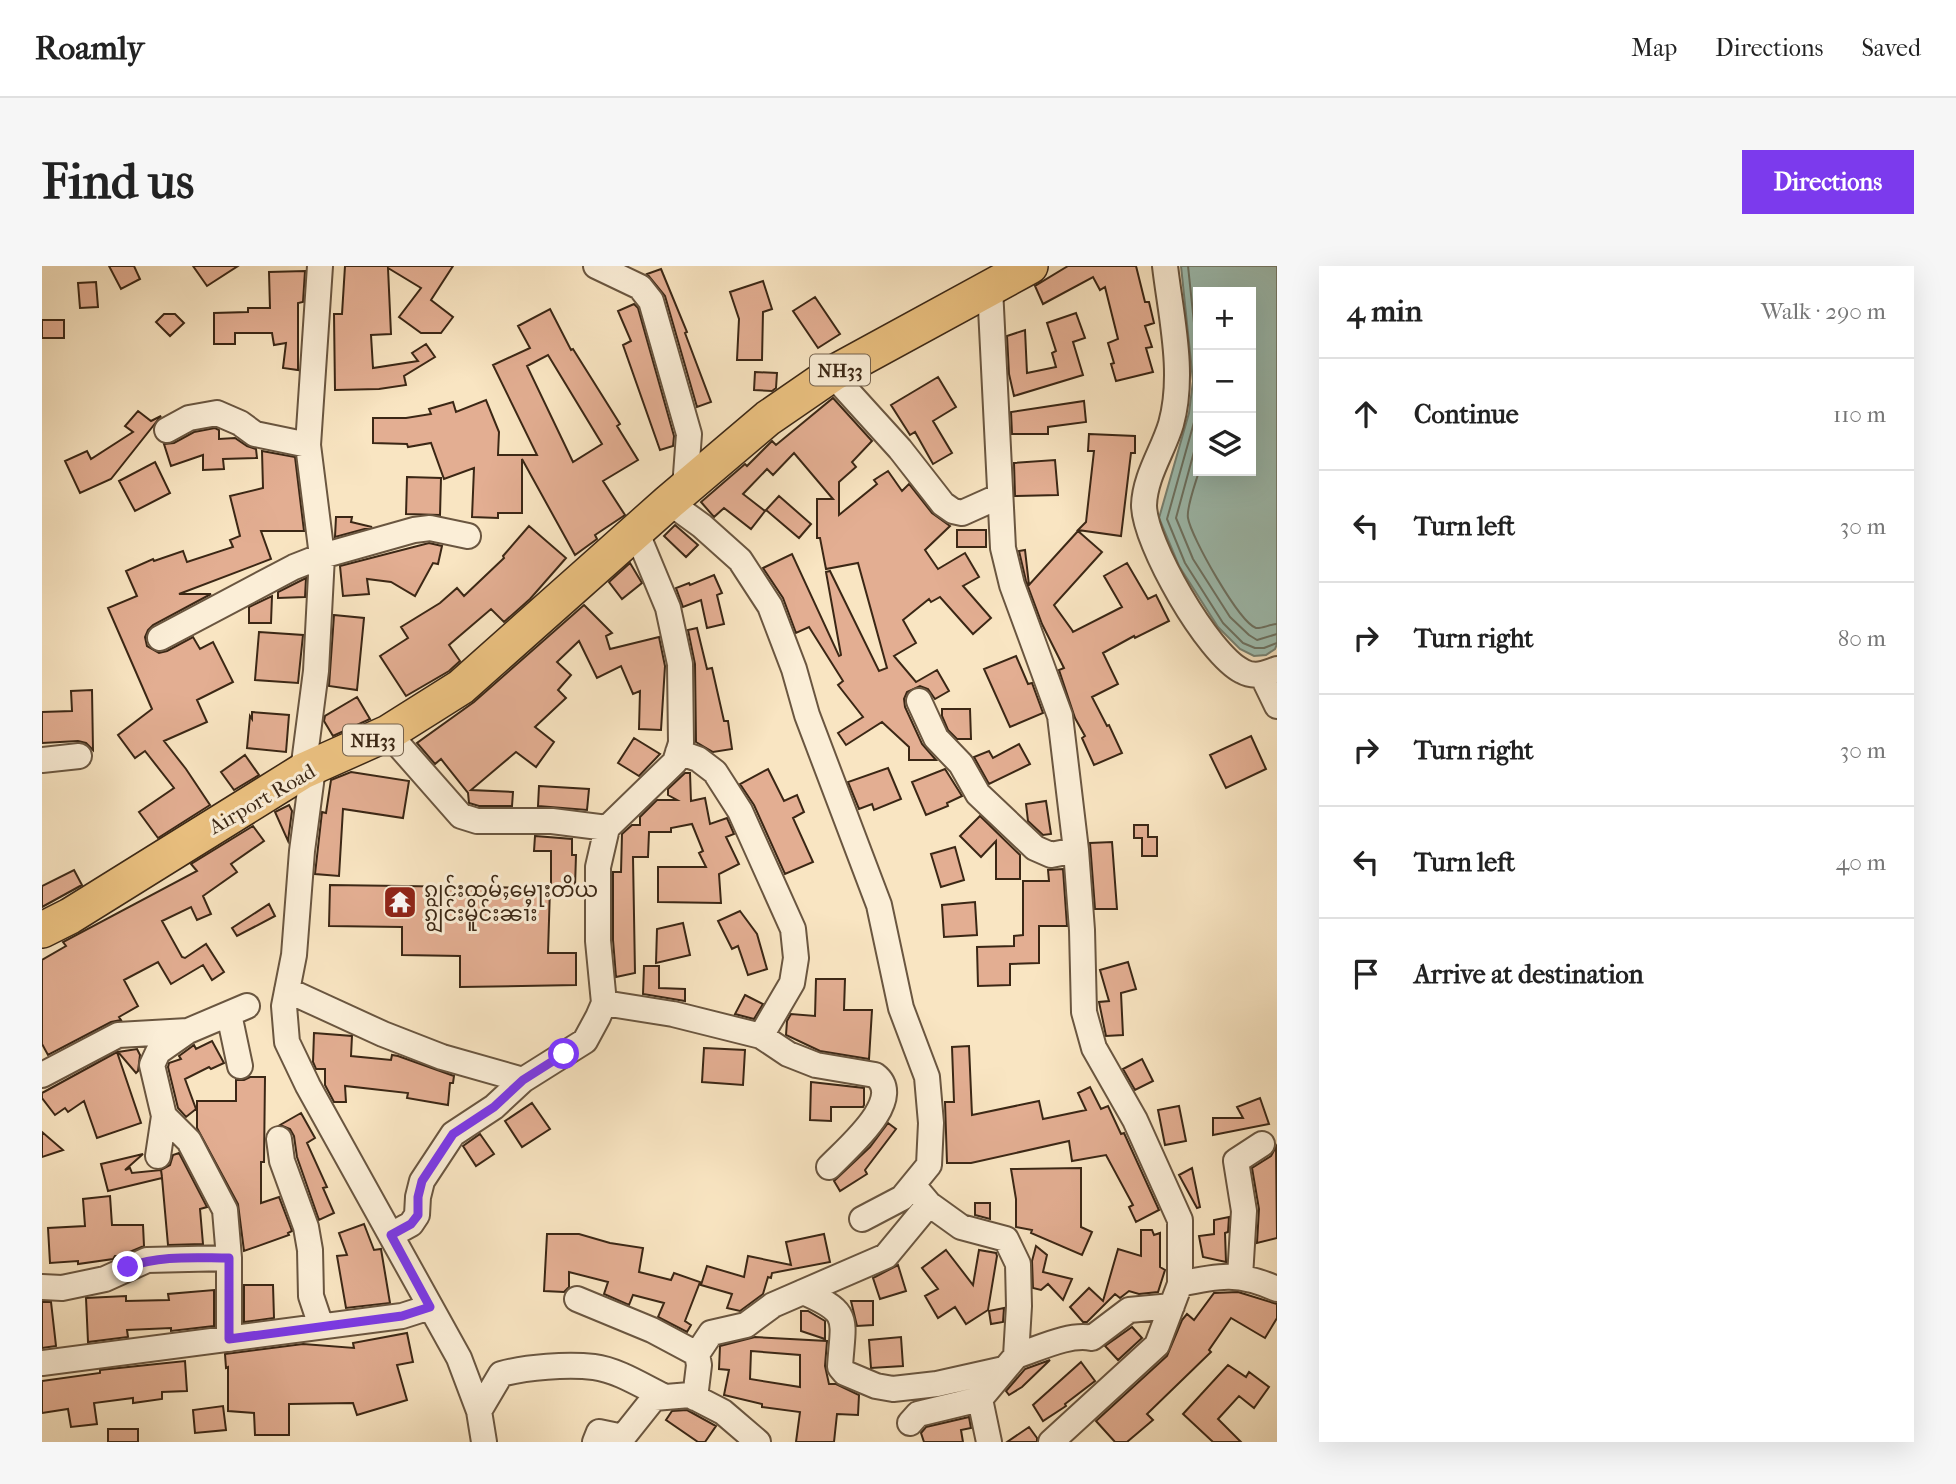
<!DOCTYPE html>
<meta charset="utf-8">
<style>
body{margin:0;font-family:"IM FELL French Canon","Noto Sans Myanmar",serif;background:#f6f6f6;color:#222}
.controls{position:absolute;right:21px;top:21px;display:grid;overflow:hidden;border-radius:0px;box-shadow:0 7px 28px #0002}
.controls button{width:63px;height:63px;display:grid;place-items:center;padding:0;border:0;border-bottom:2px solid #e0e0e0;background:#fff;color:#222;font:35px sans-serif}
.stop{position:absolute;width:21px;height:21px;margin:-16px;border:5px solid #7c3aed;border-radius:50%;background:#fff}
.stop.end{background:#7c3aed;border-color:#fff;box-shadow:0 2px 7px #0008}
.list{margin:0;padding:0;list-style:none}
h2{display:flex;justify-content:space-between;align-items:center;height:91px;margin:0;padding:0 28px;font-size:30px}
h2 small{font-size:23px;font-weight:400;color:#767676}
.list li{display:grid;grid-template-columns:46px 1fr auto;gap:21px;align-items:center;box-sizing:border-box;height:112px;padding:0 28px;border-top:2px solid #e0e0e0}
.list b{display:block;font-size:26px;white-space:nowrap}
.list em{font-size:23px;font-style:normal;color:#767676}
.icon{flex:none;width:38px;height:38px;fill:none;stroke:currentColor;stroke-width:2;stroke-linecap:round;stroke-linejoin:round}
.map{position:relative;flex:none;width:1235px;height:1176px;overflow:hidden;border-radius:0px}
header{display:flex;align-items:center;gap:42px;box-sizing:border-box;height:98px;padding:0 35px;background:#fff;border-bottom:2px solid #e0e0e0}
header strong{font-size:33px}
nav{display:flex;gap:38px;margin-inline-start:auto;font-size:24px}
.intro{display:flex;align-items:center;justify-content:space-between;box-sizing:border-box;height:168px;padding:0 42px}
h1{margin:0;font-size:49px}
.button{padding:18px 32px;border-radius:0px;background:#7c3aed;color:#fff;font-size:24px;font-weight:700}
main{display:flex;gap:42px;padding:0 42px}
aside{flex:1;background:#fff;border-radius:0px;box-shadow:0 7px 28px #0002}
.map>svg:first-child{display:block}
</style>
<header>
<strong>Roamly</strong>
<nav><a>Map</a><a>Directions</a><a>Saved</a></nav>
</header>
<div class="intro"><h1>Find us</h1><a class="button">Directions</a></div>
<main>
<div class="map">
<svg width="1235" height="1176" viewBox="0 0 1235 1176">
<rect width="100%" height="100%" fill="#f9e5c2"/>
<filter id="stains"><feTurbulence type="fractalNoise" baseFrequency=".00286" numOctaves="4"/><feColorMatrix values="0 0 0 0 .2 0 0 0 0 .09 0 0 0 0 .02 0 0 0 .5 -.17"/></filter>
<radialGradient id="worn" r=".72"><stop offset=".6" stop-color="#630" stop-opacity="0"/><stop offset="1" stop-color="#630" stop-opacity=".3"/></radialGradient>
<path fill="#9ebfb3" stroke="#768274" stroke-width="2" fill-rule="evenodd" d="M1139 0H1235V378L1233 383 1224 389 1212 390 1198 383 1176 361 1137 300 1117 252 1147 147 1151 115ZM1156 26H1209V205H1156Z"/>
<g fill="none" stroke-linecap="round" stroke-linejoin="round">
<path stroke="#6c7364" stroke-width="2" d="M1146 0 1156 95
M1156 131 1154 149 1125 253 1143 297 1181 357 1201 377 1213 382H1222L1235 377
M1156 171 1134 252 1151 293 1188 351 1207 369 1215 374 1235 368
M1157 205C1154 216 1144 242 1146 252 1149 271 1197 356 1214 362 1219 363 1229 358 1235 358"/>
</g>
<path fill="#e3ae92" stroke="#3b2715" stroke-width="2" fill-rule="evenodd" d="M67 0H92L98 13 79 23Z
M151 0H196L165 20Z
M303 0H411L389 34 411 51 399 67H379L357 51 379 22 346 2 349 68 329 69 331 102 376 95 370 87 384 78 393 91 362 110 364 119 337 123 293 124 292 48H300Z
M1026 0H1094L1103 36H1107L1112 57 1103 60 1110 81 1104 82 1111 106 1074 115 1069 98 1072 97 1066 77 1076 73 1063 21 1058 24 1051 11 1001 38 993 20Z
M619 3 645 66 643 67 669 136 655 141 623 30 605 8Z
M263 5 261 36 256 37V104L241 102 244 77 232 79 230 67H193V78H172V47L206 46V42H228L227 6Z
M721 15 730 43 721 46 720 94H695L697 53 688 26Z
M54 16 56 41 38 42 36 17Z
M773 31 798 68 776 82 751 45Z
M592 38 596 42 632 170 631 180 618 184 581 79 589 75 576 45Z
M508 43 529 84 531 83 578 158 575 160 596 194 561 215 583 249 553 269 555 273 533 289 480 193V247H456V252L430 251 432 202 402 213 389 177 366 181 365 178 331 177V152H364L389 148 387 143 411 136 414 146 444 134 457 166 456 189H495L451 99 488 82 476 60ZM506 89 560 178 531 196 485 100Z
M1034 47 1043 72 1031 76 1041 109 972 130 967 108 965 70 983 64 985 107 1014 101 1010 87 1014 85 1005 57Z
M122 48H133L142 57 128 70 114 56Z
M0 54H22V72H0Z
M713 106 735 107 734 122 730 125 712 124Z
M896 111 914 141 891 155 910 187 891 198 873 166 868 169 849 139Z
M791 132 830 175 810 196 814 201 797 216V249L835 218 832 214 846 205 860 225 867 218 890 247 908 260 883 284 896 303 923 287 937 311 921 320 949 352 931 368 898 331 889 336 887 333 861 354 874 377 852 390 874 416 895 404 907 425 893 433 886 423 878 420 865 426 862 433 863 441 880 478 894 494H867V481L840 456 804 479 796 467 821 451 796 419 801 415 767 361 754 367 741 332 721 302 750 288 797 390 799 389 784 306 788 305 837 405 845 402 816 297 784 303 778 272H775V233H791L752 187 731 209 725 203 701 228 723 245 709 263 682 242 672 251 659 236 703 198 705 200 730 175 734 179Z
M1042 135 1044 156 1006 161V168H970L969 146Z
M96 145 109 155 119 150 69 213 38 227 23 195 45 185 49 193 91 166 83 160Z
M173 162 177 164V173L193 172 205 180 214 183 215 192 181 193 182 203 161 204V189L129 200 122 178 132 177 152 166Z
M1047 168 1093 170V187H1089L1079 270 1036 264 1044 256 1052 185H1046Z
M220 185 253 191 262 265H219L229 293 137 328H169L111 359 106 364 103 371 105 380 117 387 125 385 151 371 158 383 171 376 191 416 155 434 165 456 122 475 144 503 168 539 116 572 97 546 132 522 103 485 93 492 76 469 110 443 66 342 95 330 84 305 111 293 112 295 141 285 145 296 191 281 188 274 198 270 188 230 221 222Z
M1013 194 1016 229 973 230 972 197Z
M113 196 128 227 93 245 77 215Z
M365 211 399 212 398 249 364 248Z
M737 230 769 258 757 272 724 244Z
M294 251H310L309 256 330 261 293 271Z
M633 259 656 279 644 291 622 270Z
M487 260 524 292 488 333 462 356 449 343 407 379 418 395 407 405 364 430 338 390 366 372 359 361 398 337 415 322 422 330 462 292 461 290Z
M915 264H944V281H915Z
M1036 265 1060 286 1012 339 1030 364 1031 366 1080 341 1062 310 1085 297 1106 333 1114 329 1127 355 1093 372 1092 370 1061 387 1076 418 1050 431 1065 460 1067 459 1080 487 1052 499 1040 472 1043 470 1033 452 1017 404 1022 402 1000 358 984 315 977 285 983 284 987 319Z
M387 277 400 280 396 298 391 297 373 330 349 316 325 313 327 328 301 330 298 300Z
M588 297 600 317 580 333 567 316Z
M672 309 680 327 675 329 682 358 665 362 659 334 641 341 634 322 647 317 648 319Z
M264 312 263 331 236 332V326Z
M230 330 229 357H207V341Z
M542 339 570 367 564 370 568 383 617 371 623 400 619 464 597 463 598 425 591 428 579 400 555 412 537 375 515 396 529 409 516 424 524 432 493 461 512 476 494 501 474 486 429 524 471 526 470 540H437L427 537 426 527 399 493 393 498 375 477 432 436Z
M292 349 322 352 315 424 287 420Z
M655 362 665 403 670 402 682 455H686L690 483 671 486 654 476 653 398 646 364Z
M217 366 261 369 256 417 213 414Z
M974 390 986 418 990 417 1001 447 968 461 942 403Z
M50 424 51 484 44 477 36 475 0 477V446L30 445 29 425Z
M315 431 328 453 291 470 282 455 283 450Z
M900 443H928L929 473H915L906 464 900 450Z
M210 446 247 449 244 486 205 482 208 450 210 453Z
M1209 470 1224 503 1184 522 1168 489Z
M592 472 618 488 597 510 576 497Z
M977 478 988 498 947 518 932 491 947 485 951 492Z
M203 489 217 509 192 524 179 506Z
M846 502 859 533 832 544 830 538 817 543 806 516Z
M726 503 742 535 755 529 762 546 751 552 771 596 743 608 712 539 698 518Z
M903 503 920 530 905 537 906 540 884 549 870 516Z
M309 506 367 515 361 552 301 543 297 610 273 608 280 546 284 547 289 514Z
M643 507H648L649 535 663 532 668 558 685 552 692 568 684 571 697 598 677 608 679 637 616 636V601H664L657 587 661 585 650 558 629 562V566H607L606 591H591L593 707 574 711 571 674V606H579L580 568 590 559H598V551L615 534H635L626 529V523Z
M497 520 547 523 545 544 496 540Z
M1004 535 1009 568 1001 569 986 555 984 538Z
M247 539 250 545 246 575 233 546Z
M938 550 978 589V613H954V575L939 591 918 570Z
M1092 559H1106V571H1115V590H1100V572H1092Z
M211 560 222 575 189 598 195 606 161 630 169 648 155 654 149 641 120 655 140 691 143 692 164 678 182 706 170 714 161 699 129 718 116 696 82 714 96 740 77 751 79 754 69 756 6 789 0 778V694L24 680 21 676 155 605 149 598Z
M493 570 530 573V589H534L533 621H509V585H492Z
M1070 576 1075 643H1053L1048 577Z
M913 581 922 614 899 621 889 588Z
M1021 603 1025 660H997V697L968 698V719L936 720 935 681 972 680V670L981 669V615H1007L1006 604Z
M32 604 40 619 0 641V620Z
M288 619 508 622 506 687H534V719L418 721V690L360 689V661L287 660Z
M933 636 935 669 902 671 900 639Z
M227 638 233 650 195 670 190 662Z
M698 645 715 668 725 703 706 709 696 680 690 683 676 655Z
M641 657 648 689 614 697 615 663Z
M1086 696 1094 723 1079 727 1081 769 1064 770 1057 736 1067 735 1058 704Z
M602 700H617V722L643 723V735L601 728Z
M774 713H803L802 744H830L827 793 778 785 744 769 745 755 749 748 773 750Z
M703 729 721 738 712 753 693 748Z
M272 767 310 770 309 790 349 794 350 789 356 790 412 810 411 817H408L406 839 365 832 366 827 303 820 304 836H292L283 819V803H274L271 796Z
M170 775 182 797 169 803 167 801 143 813 154 843 144 851 136 842 126 801 127 797 139 793 137 790 152 779 154 783Z
M927 780 930 849 997 835 1001 853 1044 844 1036 827 1048 821 1059 843 1066 840 1079 868 1082 867 1117 944 1094 956 1087 941 1091 939 1064 889 1030 895 1027 875 929 897H905L903 836H912L910 781Z
M662 782 703 784 701 819 660 816Z
M95 783 98 789 96 805 94 807 76 786Z
M75 786 99 857 55 872 42 835 26 846 23 842 13 849 0 832V827Z
M1100 793 1111 815 1093 824 1081 803Z
M208 811H223L222 896H219V937L237 931 250 965 246 967 247 969 202 985 196 938 155 862V835H194V814H202Z
M769 816 822 822V839L821 841H789V855L768 854Z
M1218 832 1227 858 1171 869V852H1201L1195 841Z
M490 837 508 863 480 881 463 855Z
M1137 840 1144 875 1123 879 1116 844Z
M259 847 273 872 265 877 285 921 281 922 292 947 277 954 255 891 252 870 248 863 238 859Z
M846 857 854 863 823 904 825 908 798 925 792 915 828 881Z
M0 866 21 884 0 891Z
M438 868 452 888 434 900 421 880Z
M1234 881 1235 972 1215 977 1217 943 1210 902 1229 890Z
M137 887 165 941 158 943 161 978 126 979 120 912 66 925 59 898 101 888 83 904 88 902 90 907 119 904 120 911 119 904 128 899 131 889Z
M1039 902V961L1050 966 1040 989 989 967 990 964 974 961V933L969 903Z
M1150 902 1158 941 1155 942 1137 909Z
M68 930 70 959H101L102 980 78 990H73L71 993 36 998V995L8 997 6 962 43 960 41 933Z
M933 937H948V953L933 949Z
M1187 951 1186 966 1183 967 1184 996 1161 991 1157 970 1172 968V954Z
M322 958 332 984 339 983 348 1037 304 1042 295 990 305 989 297 967Z
M1099 964H1110L1112 969 1118 967V1001L1123 1004 1116 1026 1097 1028 1087 1025 1078 1032 1073 1028 1045 1056H1041L1028 1041 1047 1022 1061 1035 1076 983 1099 990Z
M505 968H537L568 977 601 982 597 1006 629 1014 632 1007 658 1016 643 1055 649 1059 645 1066 616 1051 622 1037 591 1029 587 1039 562 1028 566 1016 527 1006V1021L522 1026 502 1025Z
M782 968 788 996 730 1007 729 1012 726 1011 721 1028 698 1045 685 1042 690 1028 659 1019 665 1000 702 1011 706 990 749 999 744 976Z
M994 980 1005 989 1001 1006 1030 1013 1021 1034 1006 1018 999 1024 991 1022 990 995Z
M904 984 931 1019 937 984 954 987 955 990 946 1044 924 1058 913 1041 896 1052 883 1030 896 1023 880 1002Z
M856 999 864 1025 838 1033 831 1012Z
M202 1019H231L232 1052 202 1056Z
M172 1024V1060L129 1065V1062L85 1064 86 1071 46 1076 44 1032 84 1030V1035L127 1034 126 1028Z
M1196 1026 1235 1038V1052L1223 1072 1189 1052 1167 1084 1169 1086 1105 1148 1111 1154 1085 1176H1073L1054 1155 1125 1090 1140 1054 1145 1048 1152 1054 1172 1027Z
M809 1035H831V1059L815 1060Z
M0 1036H9L14 1080 0 1082Z
M962 1042 961 1056 949 1058 947 1045Z
M759 1045H766L783 1055V1073L759 1065Z
M1090 1061 1100 1072 1076 1094 1063 1080Z
M365 1067 371 1096 355 1099 365 1134 315 1149 311 1137 247 1138V1169H213L212 1147 186 1145V1101L184 1102 183 1088 261 1078 312 1082 311 1077Z
M713 1071 785 1075 783 1100 787 1118H794L817 1129 816 1149 795 1148 792 1176H754L758 1146 720 1141V1138L682 1129 687 1104 677 1103 678 1080ZM709 1085 758 1089V1121L708 1113Z
M859 1071 861 1100 829 1102 827 1074Z
M1008 1094 980 1121 967 1129 964 1125 983 1103Z
M143 1095 145 1125 120 1126V1133L91 1137V1132L52 1137 55 1158 29 1161 26 1143 0 1147V1115L58 1107V1104Z
M1039 1096 1053 1115 1023 1138 1024 1140 1001 1155 991 1139Z
M1186 1099 1204 1111 1207 1106 1227 1121 1212 1142 1197 1130 1176 1153 1199 1176H1171L1141 1148Z
M181 1140 184 1164 153 1167 151 1144Z
M645 1144 674 1160 663 1176H656L624 1154 630 1145Z
M927 1151 929 1162 919 1164 921 1176H882L879 1167 884 1161Z
M987 1161 995 1172V1176H965Z
M66 1163H96V1176H66Z"/>
<g fill="none" stroke-linecap="round" stroke-linejoin="round">
<g stroke="#6a5640" stroke-width="28">
<path id="minor" d="M554 0 598 21 609 35 647 168 643 222
M1123 0C1129 51 1143 108 1129 158 1121 185 1103 210 1102 239 1102 277 1166 388 1200 405 1212 412 1223 408 1235 403
M948 22 961 282 970 319 1018 450 1034 584 1040 664 1042 746 1052 782 1093 854 1138 954V1018L1115 1079 1009 1176
M790 108 858 183 901 238 911 245 920 247 958 230
M125 164 147 152 175 147 198 157 213 168 266 179
M627 236 660 260 698 294 728 340 752 403 765 449 837 639 859 742 885 811 889 857 887 899 860 932 820 953
M118 372 252 301 280 290 372 264 388 262 426 270
M1220 409 1235 440
M877 435 894 472 919 498 936 528 993 582 1009 589 1034 584
M346 467 419 550 435 555H510L565 562
M636 486 656 493 673 506 698 545 751 663 754 692 750 717 719 770
M0 494 37 490
M271 502 260 585 252 689 242 740 245 776 266 820 417 1092 437 1145 442 1176
M261 505 274 405 280 290 266 179 278 0
M245 724 341 768 400 791 481 814 543 775 556 751 562 737 556 675V601L565 562 633 496 639 477 638 398 626 342 594 265
M562 737 631 748 719 770 746 788 774 799 833 809C865 833 804 883 787 901
M187 748 198 800
M0 809 76 769 146 765 205 740
M122 850 147 875 183 944 187 992V1073
M237 873 240 895 264 961 268 984 269 1030 279 1060
M116 890 122 850 110 799 116 786 146 765
M871 919 887 938 919 961 964 973 976 998 977 1040 974 1090 938 1133 947 1176
M349 969 369 958 375 949 376 931 380 915 411 868 452 841 481 814
M1198 1011 1202 945 1194 895 1220 878
M1138 1018C1178 1009 1197 1006 1235 1023
M0 1021 20 1022 63 1013 105 994 187 992
M761 1026C810 1047 801 1052 798 1101L803 1107 834 1120 851 1123 895 1118 962 1103
M535 1033 610 1064 655 1088
M974 1090C996 1083 1027 1067 1050 1072L1087 1044 1130 1040
M0 1097 360 1050 388 1041
M653 1132 657 1099 655 1088 669 1067 704 1059 731 1039 844 990 887 938
M437 1145 459 1108C485 1101 525 1098 552 1101 576 1104 602 1121 623 1131
M868 1157 876 1148 938 1133
M553 1176 557 1166 581 1171 612 1132 648 1129 681 1146 716 1176"/>
</g>
<g stroke="#3b2715" stroke-width="38">
<path id="highway" d="M0 664 28 650 261 505 346 467 419 421 627 236 726 152 790 108 988 0"/>
</g>
<use href="#minor" stroke="#fbeed7" stroke-width="24"/>
<use href="#highway" stroke="#ecc281" stroke-width="35"/>
</g>
<g fill="none" stroke-linecap="round" stroke-linejoin="round">
<path stroke="#7c3aed" stroke-width="9" d="M86 1001C119 989 152 992 187 992V1073L360 1050 388 1041 349 969 369 958 376 949V931L380 915 411 868 452 841 481 814 522 788"/>
</g>
<defs>
<g id="temple-square" transform="scale(1.75)"><rect x="-9" y="-9" width="18" height="18" rx="4" fill="#8f2418" stroke="#fbeed7"/><path d="M0-6L5-2H3V0L6.5 2.5H4V6H1.5V3h-3V6H-4V2.5H-6.5L-3 0V-2H-5Z" fill="#fff"/></g>
</defs>
<g fill-rule="evenodd">
<use href="#temple-square" x="358" y="636"/>
</g>
<g text-anchor="middle" stroke-width="6" stroke-linejoin="round" paint-order="stroke">
<g fill="#fbeed7" stroke="#75634f" stroke-width="2">
<rect x="768" y="88.5" width="60" height="31" rx="5"/>
<rect x="301" y="458.5" width="60" height="31" rx="5"/>
</g>
<g font-size="19" font-weight="bold" fill="#3b2715">
<text x="798" y="111">NH33</text>
<text x="331" y="481">NH33</text>
</g>
<g font-size="21" fill="#3b2715" stroke="#fbeed7">
<text transform="translate(220 533) rotate(-30)" y="7">Airport Road</text>
</g>
<g font-size="21" fill="#3b2715" stroke="#fbeed7" text-anchor="start">
<text x="382" y="631">ၵျွင်းထမ်ႇမေႃးတိယ<tspan x="382" dy="24">ၵျွင်းမိူင်းၼၢႆး</tspan></text>
</g>
</g>
<rect width="100%" height="100%" filter="url(#stains)"/>
<rect width="100%" height="100%" fill="url(#worn)"/>
</svg>
<div class="controls">
<button>+</button>
<button>−</button>
<button><svg class="icon" aria-label="layers" viewBox="0 0 24 24"><path d="M12 4l9 5-9 5-9-5zM3 14l9 5 9-5"/></svg></button>
</div>
<div class="stop" style="left:522px;top:788px"></div>
<div class="stop end" style="left:86px;top:1001px"></div>
</div>
<aside>
<h2>4 min<small>Walk · 290 m</small></h2>
<ul class="list">
<li><svg class="icon" aria-label="ahead" viewBox="0 0 24 24"><path d="M12 20V5M6 11l6-6 6 6"/></svg><div><b>Continue</b></div><em>110 m</em></li>
<li><svg class="icon" aria-label="left" viewBox="0 0 24 24"><path d="M17 20v-9H6M10 6l-5 5 5 5"/></svg><div><b>Turn left</b></div><em>30 m</em></li>
<li><svg class="icon" aria-label="right" viewBox="0 0 24 24"><path d="M7 20v-9h11M14 6l5 5-5 5"/></svg><div><b>Turn right</b></div><em>80 m</em></li>
<li><svg class="icon" aria-label="right" viewBox="0 0 24 24"><path d="M7 20v-9h11M14 6l5 5-5 5"/></svg><div><b>Turn right</b></div><em>30 m</em></li>
<li><svg class="icon" aria-label="left" viewBox="0 0 24 24"><path d="M17 20v-9H6M10 6l-5 5 5 5"/></svg><div><b>Turn left</b></div><em>40 m</em></li>
<li><svg class="icon" aria-label="arrive" viewBox="0 0 24 24"><path d="M6 21V4h12l-3 4 3 4H6"/></svg><div><b>Arrive at destination</b></div></li>
</ul>
</aside>
</main>
